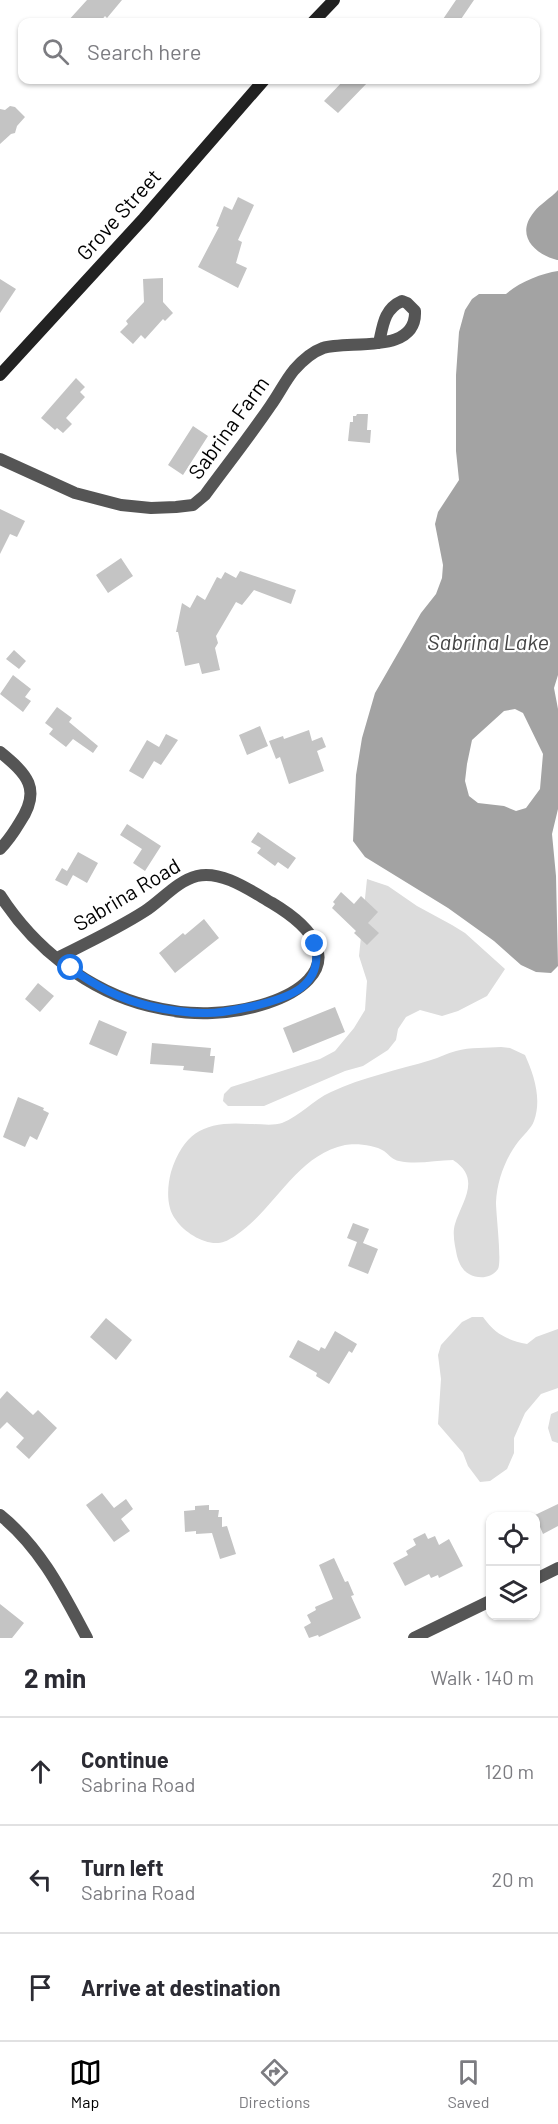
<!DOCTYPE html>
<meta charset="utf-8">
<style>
body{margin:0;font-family:Barlow,sans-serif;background:#f7f7f7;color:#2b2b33}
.controls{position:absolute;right:18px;bottom:18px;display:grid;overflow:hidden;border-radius:12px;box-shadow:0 2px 4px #0004}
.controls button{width:54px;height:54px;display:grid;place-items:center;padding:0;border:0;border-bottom:2px solid #e1e1e2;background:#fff;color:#2b2b33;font:30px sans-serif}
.stop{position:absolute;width:18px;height:18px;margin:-14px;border:4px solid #1a73e8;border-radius:50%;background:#fff}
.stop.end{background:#1a73e8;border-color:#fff;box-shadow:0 2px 6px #0008}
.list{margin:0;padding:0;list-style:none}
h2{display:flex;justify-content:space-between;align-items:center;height:78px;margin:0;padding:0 24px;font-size:26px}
h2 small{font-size:20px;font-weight:400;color:#7c7c81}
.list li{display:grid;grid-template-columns:39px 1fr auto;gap:18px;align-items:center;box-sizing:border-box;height:108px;padding:0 24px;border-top:2px solid #e1e1e2}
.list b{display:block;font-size:22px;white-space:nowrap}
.list p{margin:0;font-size:20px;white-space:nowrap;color:#7c7c81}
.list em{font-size:20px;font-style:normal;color:#7c7c81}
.icon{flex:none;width:33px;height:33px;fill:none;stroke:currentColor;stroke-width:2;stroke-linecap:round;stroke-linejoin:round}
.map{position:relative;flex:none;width:558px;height:1638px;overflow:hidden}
.search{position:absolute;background:#fff;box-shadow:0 2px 4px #0004;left:18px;right:18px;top:18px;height:66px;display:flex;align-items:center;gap:15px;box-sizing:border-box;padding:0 21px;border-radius:12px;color:#7c7c81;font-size:22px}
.sheet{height:402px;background:#fff}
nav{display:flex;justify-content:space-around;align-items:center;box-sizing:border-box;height:84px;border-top:2px solid #e1e1e2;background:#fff;font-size:16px;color:#7c7c81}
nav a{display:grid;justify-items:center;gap:3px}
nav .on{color:#000}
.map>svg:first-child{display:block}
</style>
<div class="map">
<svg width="558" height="1638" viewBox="0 0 558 1638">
<rect width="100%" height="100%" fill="#fff"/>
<path fill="#dcdcdc" d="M367 879 388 886 417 906 452 925 465 933 505 969 487 996 458 1011 442 1016 420 1010 406 1017 398 1029 396 1040 388 1050 363 1066 345 1071 264 1106H228L223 1101 224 1094 231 1087 320 1059 335 1051 354 1028 365 1010 367 981 359 956Z
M501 1047 510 1048 525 1055C534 1075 542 1099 534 1121 531 1129 523 1135 518 1142 505 1159 497 1181 496 1202 496 1214 502 1262 498 1269 491 1279 478 1279 469 1274 462 1270 459 1263 457 1256 455 1246 452 1234 455 1224 462 1201 482 1179 453 1160 436 1160 417 1165 399 1161 393 1160 389 1155 384 1151 375 1145 356 1143 345 1145 296 1155 274 1211 235 1236 230 1239 224 1243 218 1243 203 1244 184 1232 176 1220 166 1208 167 1187 171 1172 185 1129 208 1121 250 1124 260 1124 273 1126 282 1123 300 1116 313 1100 331 1092 363 1077 398 1070 431 1060 439 1058 447 1053 456 1051 470 1047 487 1048 501 1047Z
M472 1317H483C495 1334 507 1340 527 1344L536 1337 558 1329V1388L541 1394 525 1413 514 1438V1453L507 1469 490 1481 480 1482 468 1466 463 1453 438 1424 441 1379 438 1355 441 1345 462 1322Z
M558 1411V1443L552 1441 548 1428 551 1414Z"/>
<path fill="#a3a3a3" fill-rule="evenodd" d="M558 190V260H557C534 254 515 235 534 212 540 204 551 198 558 190Z
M558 271V675L554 688 558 709V809L552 834 556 876 558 966 551 973 536 972 521 965 494 941 448 908 365 857 353 841 356 775 362 738 375 693 421 613 436 594 442 578 443 565 435 524 438 512 459 480 456 451V375L459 332 465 310 472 299 479 294H506C518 283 542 273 558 271ZM515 709 523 713 543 754 540 789 526 808 516 811 504 806 478 803 469 796 465 781 467 764 472 740 504 711Z"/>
<path fill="#c4c4c4" d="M87 0H122L107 18 105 16 100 22H67Z
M456 0H474L459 22H441Z
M344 80H370L338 113 324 101Z
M10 106 15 107 25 117 17 126 15 133 11 134 0 144V109L5 110Z
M238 197 254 205 238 240 242 242 236 263 247 268 238 288 198 267 219 227 216 226 224 206 232 210Z
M163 278V302L173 313 165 321 163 319 145 339 141 335 133 344 120 332 128 324 126 321 144 302 143 279Z
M0 279 16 289 0 313Z
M76 378 85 387 80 392 85 397 66 418 72 424 63 433 57 428 55 430 41 418Z
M357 414H368L367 430H371L370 443 348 441 350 422H353V416H356Z
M193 426 208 436 183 475 168 465Z
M0 509 25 521 17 537 10 534 0 554Z
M121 558 133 576 108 593 96 575Z
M240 571 296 590 291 604 254 590 242 605 236 602 216 636 218 643 215 648 220 670 202 674 199 663 185 666 178 632H176L182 603 190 608 197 595 205 600 217 577 221 579 225 572 236 578Z
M14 650 26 661 19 669 6 659Z
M13 675 31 689 25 697 31 701 23 712 0 694Z
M57 707 72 718 69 722 98 746 93 753 73 739 66 747 49 734 53 729 45 723Z
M260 726 268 746 247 755 239 735Z
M309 730 312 741 322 737 326 747 317 751 324 771 289 784 280 757 276 759 269 741 283 736 284 739Z
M166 734 178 740 161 765 154 761 143 779 129 771 147 740 159 747Z
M127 824 161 846 145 871 133 863 142 849 120 835Z
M258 832 296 858 288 869 278 862 275 866 257 853 261 848 251 842Z
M78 852 98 863 87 883 73 875 67 886 55 880 62 868 67 871Z
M341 892 354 904 361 896 378 912 368 923 379 933 367 945 354 933 356 931 332 908 335 904 333 902Z
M204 919 219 938 175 973 159 953 183 933 185 935Z
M38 983 54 996 40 1012 25 999Z
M335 1007 345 1032 293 1053 283 1028Z
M99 1020 127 1032 117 1056 89 1044Z
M152 1043 211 1048 210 1056H215L213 1073 183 1070 184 1066 150 1064Z
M18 1097 44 1108 43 1110 49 1113 37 1140 30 1136 25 1147 3 1137Z
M353 1223 369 1229 363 1243 378 1249 368 1274 348 1266 357 1242 347 1238Z
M106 1318 132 1340 116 1360 90 1337Z
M335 1331 357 1344 352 1353 349 1351 329 1384 316 1376 317 1373 289 1357 298 1340 319 1351 321 1347 325 1349Z
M7 1391 33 1415 38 1410 57 1428 29 1459 16 1447 24 1438 7 1422 0 1429V1399Z
M102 1493 114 1508 126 1499 133 1509 121 1519 130 1531 114 1542 86 1505Z
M558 1504V1526L543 1534 535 1515Z
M209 1505V1510H219L218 1517H222V1527L227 1526 236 1554 220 1559 212 1533 196 1534V1531L185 1532 184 1511 195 1510V1506Z
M425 1533 428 1539 435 1536 439 1545 449 1539 463 1566 439 1578 438 1575 431 1578 429 1574 405 1586 393 1563 408 1555 406 1551 416 1545 413 1539Z
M334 1558 345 1582 348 1581 354 1595 351 1596 361 1618 319 1637 318 1635 309 1638 304 1627 311 1623 307 1615 316 1610 315 1607 333 1599 319 1565Z
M0 1604 24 1623 12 1638H0Z"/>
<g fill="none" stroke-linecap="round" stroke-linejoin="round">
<path stroke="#555" stroke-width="12" d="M0 459 75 493 121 505 151 508 176 507 193 505 205 495C227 465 250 436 271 405 279 394 285 381 294 370 301 362 312 352 323 348 349 340 417 355 415 311L407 303 402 301C384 309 383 325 379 343
M0 752C27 774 42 789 20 822 14 832 8 841 0 849
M0 895C34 948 88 991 149 1006 169 1011 192 1014 212 1013 287 1010 374 964 272 903 251 891 222 870 197 876 177 881 162 900 145 911 117 929 87 943 57 958
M0 1515C41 1548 63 1593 87 1638
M536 1579 558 1568
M414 1638 490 1601"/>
<path stroke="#222" stroke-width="12" d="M313 22 334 0
M0 375 144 218 264 80"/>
</g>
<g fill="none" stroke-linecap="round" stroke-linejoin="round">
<path stroke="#1a73e8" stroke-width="8" d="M71 968C95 986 120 999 149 1006 167 1010 186 1013 204 1013 221 1014 238 1009 254 1006 288 998 324 987 315 944"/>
</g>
<g text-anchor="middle" stroke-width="4.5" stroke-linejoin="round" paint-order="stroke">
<g font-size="21" fill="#000" stroke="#fff">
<text transform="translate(119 215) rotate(-48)" y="7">Grove Street</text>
<text transform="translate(229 428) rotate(-54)" y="7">Sabrina Farm</text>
<text transform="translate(127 895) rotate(-31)" y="7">Sabrina Road</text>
</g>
<g font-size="22" font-style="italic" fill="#444" stroke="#fff">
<text x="488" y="650">Sabrina Lake</text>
</g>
</g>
</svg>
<div class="controls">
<button><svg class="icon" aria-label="locate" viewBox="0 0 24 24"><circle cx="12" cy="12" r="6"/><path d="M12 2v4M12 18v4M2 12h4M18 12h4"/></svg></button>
<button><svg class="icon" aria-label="layers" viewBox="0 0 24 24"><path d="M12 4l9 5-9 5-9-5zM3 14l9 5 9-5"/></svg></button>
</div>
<div class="stop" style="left:71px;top:968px"></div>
<div class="stop end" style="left:315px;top:944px"></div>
<div class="search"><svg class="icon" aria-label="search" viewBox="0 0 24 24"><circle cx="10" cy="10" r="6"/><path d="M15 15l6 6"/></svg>Search here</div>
</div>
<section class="sheet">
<h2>2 min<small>Walk · 140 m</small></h2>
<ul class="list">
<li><svg class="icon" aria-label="ahead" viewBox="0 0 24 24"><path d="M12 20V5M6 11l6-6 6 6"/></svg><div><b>Continue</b><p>Sabrina Road</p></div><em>120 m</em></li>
<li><svg class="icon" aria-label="left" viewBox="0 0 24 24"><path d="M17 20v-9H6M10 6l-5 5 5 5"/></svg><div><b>Turn left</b><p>Sabrina Road</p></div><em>20 m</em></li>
<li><svg class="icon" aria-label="arrive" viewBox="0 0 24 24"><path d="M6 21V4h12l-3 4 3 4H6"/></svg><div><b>Arrive at destination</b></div></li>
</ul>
</section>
<nav>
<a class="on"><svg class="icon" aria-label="map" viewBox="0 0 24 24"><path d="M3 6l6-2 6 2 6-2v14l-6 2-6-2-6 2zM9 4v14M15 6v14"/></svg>Map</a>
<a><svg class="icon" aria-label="directions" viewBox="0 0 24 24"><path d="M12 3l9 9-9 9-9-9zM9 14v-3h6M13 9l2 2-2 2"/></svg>Directions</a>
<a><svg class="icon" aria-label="saved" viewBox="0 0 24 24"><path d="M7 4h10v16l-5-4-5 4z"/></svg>Saved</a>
</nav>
